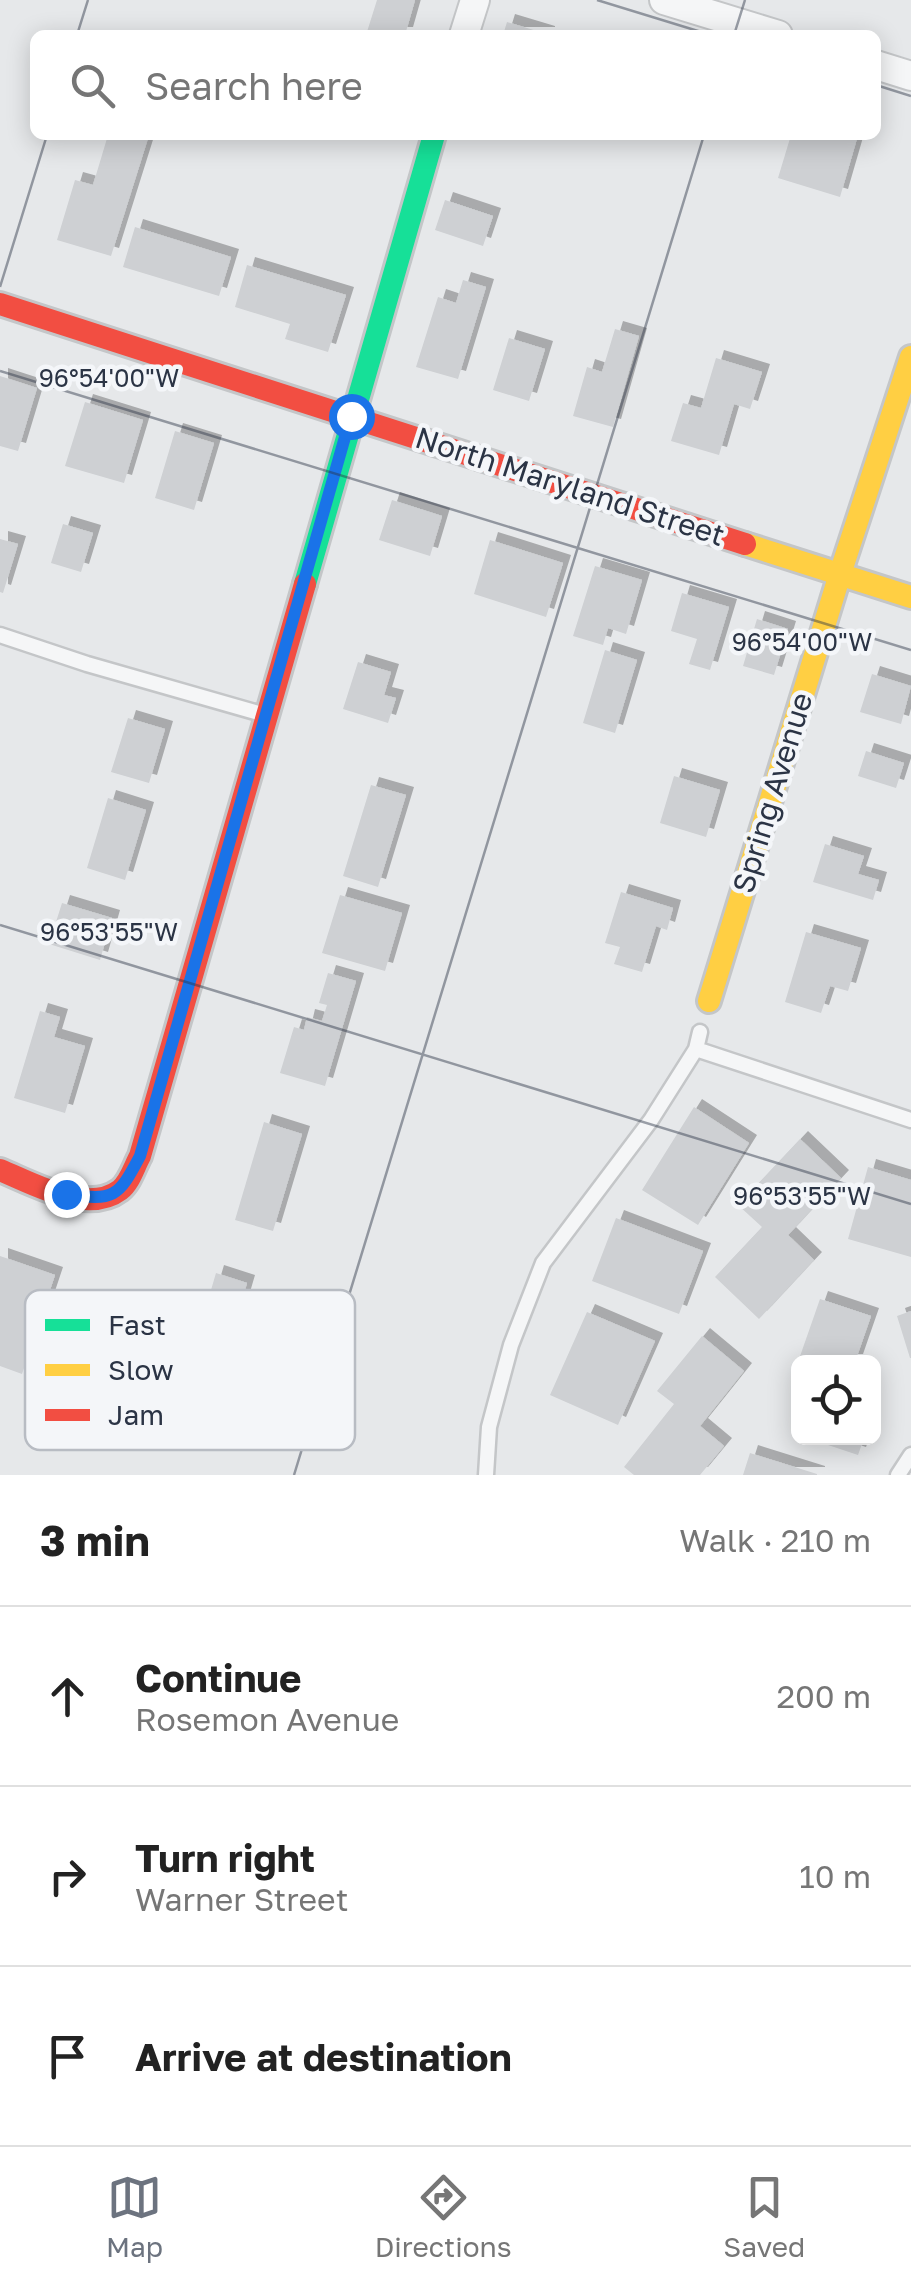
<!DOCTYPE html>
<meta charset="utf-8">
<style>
body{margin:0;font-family:"Golos Text",sans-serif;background:#f2f2f2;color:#222}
.controls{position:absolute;right:30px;bottom:30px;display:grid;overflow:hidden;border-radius:15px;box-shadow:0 5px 25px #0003}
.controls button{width:90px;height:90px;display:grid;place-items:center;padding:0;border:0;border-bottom:2px solid #e0e0e0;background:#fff;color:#222;font:50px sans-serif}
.stop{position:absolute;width:30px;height:30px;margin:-22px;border:8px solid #1a73e8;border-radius:50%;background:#fff}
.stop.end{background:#1a73e8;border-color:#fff;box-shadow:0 2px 10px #0008}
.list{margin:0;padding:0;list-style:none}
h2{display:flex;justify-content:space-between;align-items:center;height:130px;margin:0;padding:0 40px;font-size:42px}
h2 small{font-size:32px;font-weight:400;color:#767676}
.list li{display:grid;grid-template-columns:65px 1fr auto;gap:30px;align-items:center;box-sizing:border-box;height:180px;padding:0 40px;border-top:2px solid #e0e0e0}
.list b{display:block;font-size:38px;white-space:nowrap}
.list p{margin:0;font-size:32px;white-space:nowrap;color:#767676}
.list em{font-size:32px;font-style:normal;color:#767676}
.icon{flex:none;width:55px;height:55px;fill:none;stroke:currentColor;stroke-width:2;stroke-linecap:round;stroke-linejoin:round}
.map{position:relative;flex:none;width:911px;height:1475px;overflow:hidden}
.search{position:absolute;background:#fff;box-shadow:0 5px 25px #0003;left:30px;right:30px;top:30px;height:110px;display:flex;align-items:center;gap:25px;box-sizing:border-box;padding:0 35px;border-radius:15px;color:#767676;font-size:38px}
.sheet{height:670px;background:#fff}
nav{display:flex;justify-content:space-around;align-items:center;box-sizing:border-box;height:140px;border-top:2px solid #e0e0e0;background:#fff;font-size:28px;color:#767676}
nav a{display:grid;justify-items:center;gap:5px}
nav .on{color:#6c737f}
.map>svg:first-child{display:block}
</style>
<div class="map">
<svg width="911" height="1475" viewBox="0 0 911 1475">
<defs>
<filter id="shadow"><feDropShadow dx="8" dy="-8" stdDeviation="0" flood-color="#0004"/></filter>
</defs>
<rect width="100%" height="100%" fill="#e6e8ea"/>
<path fill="#ced0d3" filter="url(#shadow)" d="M377 0H415L405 35H366Z
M507 22 547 34V35H503Z
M108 135H149L111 256 57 240 75 180 93 185Z
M791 135H858L840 197 778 178Z
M445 200 493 216 483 246 435 230Z
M135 227 231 257 219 296 123 267Z
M247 265 346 295 328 352 285 339 290 324 235 307Z
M463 280 486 287 458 379 416 367 438 297 456 303Z
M615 329 639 336 613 427 573 416 587 367 602 372Z
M509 338 545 349 529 401 493 390Z
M716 358 762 372 750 409 734 404 719 455 671 441 683 403 701 408Z
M0 376 37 388 18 451 0 446Z
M85 402 143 420 124 483 65 466Z
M175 431 214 443 194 510 155 498Z
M392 500 442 516 430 556 379 540Z
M63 524 93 533 81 572 51 563Z
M0 539 18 544 3 593 0 592Z
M490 540 563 563 546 617 474 594Z
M595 566 642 580 626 634 608 628 603 645 573 636Z
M682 593 729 607 710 670 689 664 697 639 671 631Z
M757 619 788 629 774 675 743 666Z
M605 650 637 660 615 733 583 723Z
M358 662 391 672 384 695 396 698 388 723 343 709Z
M872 674 911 686 901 724 860 712Z
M128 718 165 729 149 783 111 772Z
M866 751 904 763 896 788 858 776Z
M674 776 720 790 706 837 660 823Z
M371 785 406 795 378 887 343 876Z
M108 798 146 810 125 880 87 868Z
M825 844 864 856 858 874 879 880 873 900 813 882Z
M621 892 673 908 667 930 656 926 642 972 614 964 620 947 605 943Z
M340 895 402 913 385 971 322 953Z
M62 903 112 918 100 960 49 944Z
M806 932 861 948 848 991 830 986 821 1013 785 1002Z
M328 973 356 981 325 1086 280 1073 294 1027 304 1030 307 1017 322 1021 327 1005 319 1003Z
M40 1011 60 1017 54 1037 85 1046 65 1113 14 1098Z
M694 1107 749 1143 698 1225 642 1190Z
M264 1122 302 1134 273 1231 235 1220Z
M800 1139 841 1178 788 1235 814 1260 759 1319 715 1277 762 1227 738 1205Z
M868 1167 911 1180V1257L848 1239Z
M616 1218 703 1251 679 1314 592 1281Z
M0 1256 55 1275 22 1374 0 1366Z
M216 1273 247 1283 237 1317 245 1334 239 1337 245 1350 217 1363 212 1354 190 1364 197 1379 168 1393 157 1371 143 1377 131 1352 145 1346 141 1337 206 1307Z
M820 1299 871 1316 855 1362H798Z
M911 1311V1358H910L897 1316Z
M587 1312 655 1341 618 1425 550 1395Z
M702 1336 744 1371 700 1426 724 1446 700 1475H634L624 1467 674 1404 657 1391Z
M807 1438H864L858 1455Z
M750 1453 817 1474V1475H743Z"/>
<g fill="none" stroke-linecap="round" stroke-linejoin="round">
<g stroke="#c4c6c8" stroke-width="19">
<path id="lane" d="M0 635 87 664 262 714
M700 1032 696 1049 911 1120
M486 1475 489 1427 511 1345 543 1263 651 1120 696 1049
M898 1475 911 1455"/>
</g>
<g stroke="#c4c6c8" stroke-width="32">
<path id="street" d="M664 0 778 35
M464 35 475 0
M876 65 911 76"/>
</g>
<g stroke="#c4c6c8" stroke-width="28">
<path id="fast" d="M305 584 434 135"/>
</g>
<g stroke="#c4c6c8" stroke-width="28">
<path id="slow" d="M745 544 911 597
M709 1001 840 574 911 357"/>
</g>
<g stroke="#c4c6c8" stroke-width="28">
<path id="jam" d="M0 304 745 544
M0 1170C32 1183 87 1215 120 1190 130 1182 134 1167 140 1156L305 584"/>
</g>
<use href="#lane" stroke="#f5f6f7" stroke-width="14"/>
<use href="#street" stroke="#f5f6f7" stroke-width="28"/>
<use href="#fast" stroke="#16e098" stroke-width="22"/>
<use href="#slow" stroke="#ffcf43" stroke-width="22"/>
<use href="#jam" stroke="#f24e42" stroke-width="22"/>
</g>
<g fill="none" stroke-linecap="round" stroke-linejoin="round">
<path stroke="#1a73e8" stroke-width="12" d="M66 1194C114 1201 118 1198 140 1156L351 416"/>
</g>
<path fill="none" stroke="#2b3445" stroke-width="2.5" stroke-opacity="0.45" d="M597 0 711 35M77 35 88 0M734 35 745 0M876 85 911 96M0 287 47 135M0 371 911 650M0 925 911 1204M294 1475 704 135"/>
<g text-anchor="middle" stroke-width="9" stroke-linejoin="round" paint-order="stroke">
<g font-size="30" fill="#2b3445" stroke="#f4f6f9">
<text transform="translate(570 487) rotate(18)" y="10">North Maryland Street</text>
<text transform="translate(773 793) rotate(-73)" y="10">Spring Avenue</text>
</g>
</g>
<rect x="25" y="1290" width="330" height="160" rx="15" fill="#f4f6f9" stroke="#b8bcc3" stroke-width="2.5"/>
<rect x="45" y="1319" width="45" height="12" fill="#16e098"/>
<rect x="45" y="1364" width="45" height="12" fill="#ffcf43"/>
<rect x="45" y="1409" width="45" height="12" fill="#f24e42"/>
<g font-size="28" fill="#2b3445">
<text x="108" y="1335">Fast</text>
<text x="108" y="1380">Slow</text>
<text x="108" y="1425">Jam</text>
</g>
<g font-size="25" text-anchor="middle" fill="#2b3445" stroke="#f4f6f9" stroke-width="9" stroke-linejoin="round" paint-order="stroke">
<text x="109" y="387">96°54'00"W</text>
<text x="802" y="651">96°54'00"W</text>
<text x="109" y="941">96°53'55"W</text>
<text x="802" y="1205">96°53'55"W</text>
</g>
</svg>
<div class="controls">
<button><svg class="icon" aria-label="locate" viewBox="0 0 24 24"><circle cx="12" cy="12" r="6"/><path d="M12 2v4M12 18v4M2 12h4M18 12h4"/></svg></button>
</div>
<div class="stop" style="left:351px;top:416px"></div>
<div class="stop end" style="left:66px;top:1194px"></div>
<div class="search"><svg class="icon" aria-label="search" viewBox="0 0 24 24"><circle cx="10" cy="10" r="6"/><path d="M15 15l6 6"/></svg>Search here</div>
</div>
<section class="sheet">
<h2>3 min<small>Walk · 210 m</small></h2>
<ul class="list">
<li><svg class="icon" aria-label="ahead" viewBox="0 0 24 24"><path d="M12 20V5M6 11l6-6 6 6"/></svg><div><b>Continue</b><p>Rosemon Avenue</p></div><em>200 m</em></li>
<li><svg class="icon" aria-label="right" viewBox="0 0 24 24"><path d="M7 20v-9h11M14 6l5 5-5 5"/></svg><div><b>Turn right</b><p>Warner Street</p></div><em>10 m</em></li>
<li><svg class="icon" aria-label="arrive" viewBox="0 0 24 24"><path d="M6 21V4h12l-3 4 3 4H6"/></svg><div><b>Arrive at destination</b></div></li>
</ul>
</section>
<nav>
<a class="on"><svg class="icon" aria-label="map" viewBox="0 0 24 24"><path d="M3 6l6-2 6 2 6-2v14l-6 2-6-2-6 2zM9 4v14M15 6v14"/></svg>Map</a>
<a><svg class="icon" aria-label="directions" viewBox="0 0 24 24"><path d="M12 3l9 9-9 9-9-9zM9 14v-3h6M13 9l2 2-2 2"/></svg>Directions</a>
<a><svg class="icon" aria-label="saved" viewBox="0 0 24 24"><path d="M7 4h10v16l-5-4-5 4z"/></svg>Saved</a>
</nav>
